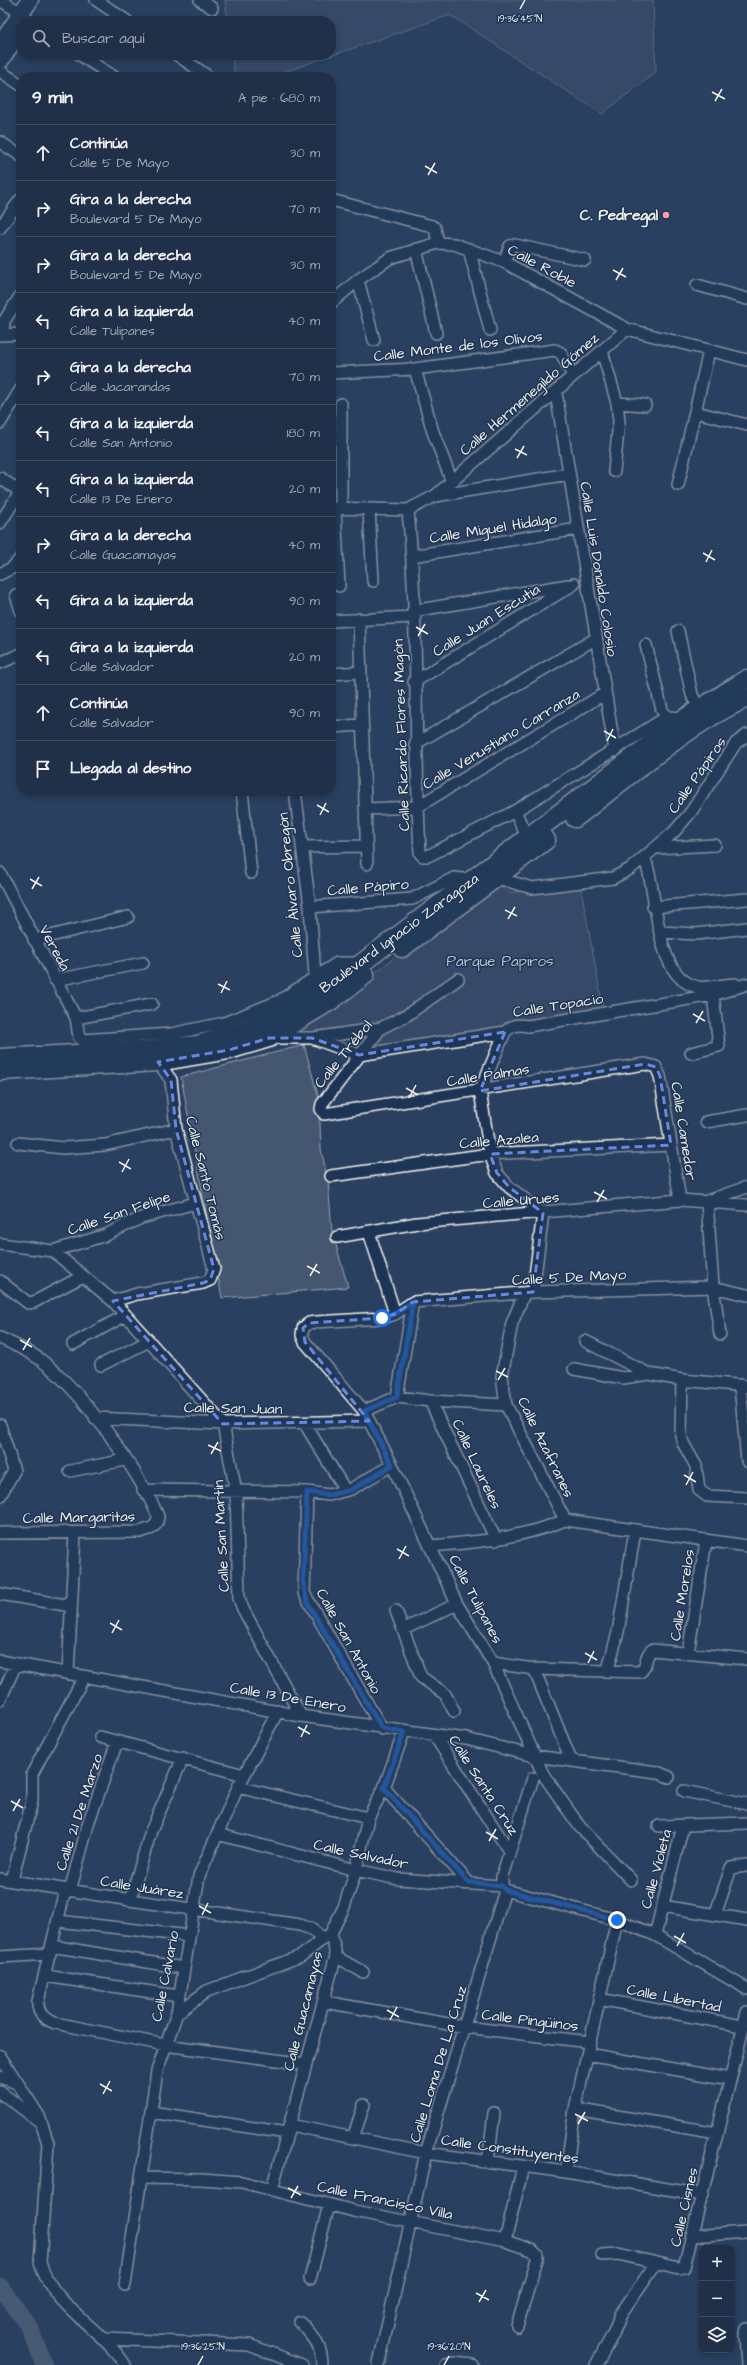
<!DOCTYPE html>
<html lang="es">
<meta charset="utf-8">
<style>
body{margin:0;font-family:"Architects Daughter",sans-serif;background:#2d3c52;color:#f1f3f6}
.controls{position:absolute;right:12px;bottom:12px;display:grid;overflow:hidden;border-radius:8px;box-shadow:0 2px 6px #0003}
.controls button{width:36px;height:36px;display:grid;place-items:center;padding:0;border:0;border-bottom:1px solid #3d4b60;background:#203048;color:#f1f3f6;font:20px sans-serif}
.stop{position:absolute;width:12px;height:12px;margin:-9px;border:3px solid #1a73e8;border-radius:50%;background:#fff}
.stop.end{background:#1a73e8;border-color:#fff;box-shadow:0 1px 4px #0008}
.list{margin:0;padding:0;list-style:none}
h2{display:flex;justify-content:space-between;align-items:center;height:52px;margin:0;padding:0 16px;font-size:17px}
h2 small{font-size:13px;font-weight:400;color:#a2a9b4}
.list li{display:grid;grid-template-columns:26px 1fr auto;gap:12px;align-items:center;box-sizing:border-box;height:56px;padding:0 16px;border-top:1px solid #3d4b60}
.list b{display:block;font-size:15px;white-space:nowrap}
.list p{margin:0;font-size:13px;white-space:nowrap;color:#a2a9b4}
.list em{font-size:13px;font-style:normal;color:#a2a9b4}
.icon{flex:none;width:22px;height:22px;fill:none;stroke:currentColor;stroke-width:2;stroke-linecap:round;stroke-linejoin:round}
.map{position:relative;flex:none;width:747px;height:2365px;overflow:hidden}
.search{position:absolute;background:#203048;box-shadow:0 2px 6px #0003;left:16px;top:16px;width:320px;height:44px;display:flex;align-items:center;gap:10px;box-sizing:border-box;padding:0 14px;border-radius:16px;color:#a2a9b4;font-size:15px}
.panel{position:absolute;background:#203048;box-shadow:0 2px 6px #0003;left:16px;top:72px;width:320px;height:724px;border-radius:16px}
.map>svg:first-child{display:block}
</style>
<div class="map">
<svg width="747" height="2365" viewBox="0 0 747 2365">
<rect width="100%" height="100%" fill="#2a4060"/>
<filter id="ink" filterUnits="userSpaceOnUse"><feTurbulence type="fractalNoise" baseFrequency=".025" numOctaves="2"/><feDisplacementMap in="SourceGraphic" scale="8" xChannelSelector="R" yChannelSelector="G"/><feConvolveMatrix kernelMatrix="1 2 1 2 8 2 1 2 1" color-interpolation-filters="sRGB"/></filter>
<g filter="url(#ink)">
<path fill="#445771" stroke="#9ca4ac" d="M225 0H653L656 72 602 114 450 15 269 77H235L232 55H331V21H228Z
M497 878 508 893 580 883 604 1013 364 1049 381 1028 290 1033 350 992Z
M304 1045 319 1099 321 1149 328 1181 332 1231 348 1287 222 1298 181 1077Z"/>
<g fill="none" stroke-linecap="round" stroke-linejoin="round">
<path stroke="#6a788a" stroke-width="17" d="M0 2286 30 2328 44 2365"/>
<g stroke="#f4f1e8" stroke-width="14">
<path id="street" d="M0 0 21 13
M96 0 127 21
M200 0 212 8
M27 19 29 21
M80 55 114 77
M177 55 209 77
M0 71 21 85
M0 142 21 156
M331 200 432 226 435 228 438 243
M0 228 20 200
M416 249 436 333
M469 249 490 330
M504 262 510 246 515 245 585 260
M358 280 374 340
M697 285 747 299
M331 303 358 280 390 258 438 243 454 244 504 262 627 329 747 360
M0 335 21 334
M3 335 4 321 21 295
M602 351 617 403 619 421 614 471
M415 369 433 432 452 482
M331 373 415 369 555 350 561 353 573 376
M556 393 615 751
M617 403 645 405
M341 404V509
M696 412 747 425
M0 423 21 389
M0 478 21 492
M678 485 709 351
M435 496 569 474
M331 508 408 510 435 496 627 329
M335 509 339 586
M369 509 373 581
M408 510C419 624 414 739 420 853L423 856H428L515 811 667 717 685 718
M0 523 20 492
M412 556 578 529
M0 574 12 568 21 558
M16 595 21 611
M413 611 568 585
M359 619 367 864
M331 621 413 617
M678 631 692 695 699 708
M646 645 662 710 667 717
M0 663 21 654
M331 674 361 672
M414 682 574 584
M331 727 362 725
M415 744 595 639
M242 791 251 873
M295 791 310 907 315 976
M365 809 417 807 604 694
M515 811 528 839
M302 847 366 846
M656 848 715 845
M644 857C659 890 652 978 698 987 707 989 725 984 735 984
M0 873 76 1018 79 1037 82 1040 171 1034 224 1023 279 1001 337 963H360
M497 878 532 888 613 878 630 869 674 832 691 812 736 743 747 735
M310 907 412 899 454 878 471 880
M653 907 747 899
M660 932 696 934 747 928
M34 940 128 917
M458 979 407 1015 381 1028 322 1104 321 1109 324 1114 645 1064 656 1067 660 1076 680 1200
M55 980 143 963
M76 1018 152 1004
M505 1032 480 1091 490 1154 497 1173 509 1187 543 1213 533 1292
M272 1038H312L359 1055 505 1032C512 1025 517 1024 528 1026L713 995 747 984
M314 1038 381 1028
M691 1053 719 1046 713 995
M706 1122 747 1115
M18 1143 63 1148 105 1145 176 1129
M331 1176 490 1154 671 1145
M369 1232 395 1314
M337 1237 417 1223 680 1200 747 1205
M0 1244 53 1251 106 1235 141 1218 195 1203
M53 1251 113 1301 223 1424 236 1492 239 1598 243 1609 301 1716
M0 1281 28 1303 34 1302 83 1276
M524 1294 512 1323 502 1376 506 1405 565 1520
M113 1301 137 1294 203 1283 210 1280 214 1269 176 1129 171 1080 158 1062
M720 1334 713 1287 707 1201 747 1187
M0 1338C13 1344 29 1351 41 1360 83 1392 136 1467 158 1516L157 1523 152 1528 140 1532 0 1533
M585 1341 649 1374 682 1380 747 1386
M73 1344 126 1315
M101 1365 149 1341
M574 1369 623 1378 649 1374
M682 1380 681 1435 683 1443 696 1466 699 1490 707 1496 747 1498
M740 1385 747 1461
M397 1397 413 1302
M430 1401 496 1540
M364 1411 397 1397 430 1401 506 1405
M95 1418 223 1424 369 1421
M305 1424 345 1490
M0 1425 14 1471 0 1496
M70 1471 125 1460
M143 1490 307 1492 329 1495 351 1489 392 1465
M307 1492 304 1593 382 1729
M431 1546C478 1542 522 1538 565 1520L747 1546
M0 1594 71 1606
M396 1611 421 1677 445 1694 454 1711
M404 1629 457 1604
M688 1653 706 1541
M0 1661 301 1716 466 1739 534 1756 657 1772 669 1777
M493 1663 534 1669 640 1672C648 1667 644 1655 652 1650L747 1659
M534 1669 571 1760
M608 1669 618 1632 635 1531
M68 1674 75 1533
M0 1700 16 1664
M434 1735 509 1851
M100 1737 244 1775
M238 1787 368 1818
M384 1788 468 1882
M684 1791 747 1804
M659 1826 747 1823
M217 1834 356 1870 398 1879 502 1886
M0 1879 130 1900 300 1925 311 1929 323 1939
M12 1880 32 1801V1774L84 1677
M631 1880 580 1827 543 1774 493 1663 457 1604 392 1465 364 1411 305 1342 302 1335 303 1328 309 1323 316 1322 382 1318 395 1314 413 1302 533 1292 713 1287 747 1295
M65 1890 38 2001C37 2014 45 2019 55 2023L165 2045 306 2064
M505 1890 617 1920 655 1935 747 1989
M70 1891 89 1821 117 1742
M130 1900 151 1831 183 1758
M662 1906 747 1920
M715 1915 731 1868 747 1866
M58 1921 189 1936
M655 1935 683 1826
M52 1946 183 1968
M0 1957 50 1954
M336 1957 363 1972
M45 1976 178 1996
M599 1999 742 2026
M325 2002 465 2027 589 2042
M177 2013 207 1991 301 1956 327 1936
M587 2054 730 2079
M0 2056 39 2116 48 2143 40 2263C54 2308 101 2327 125 2365
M0 2077 17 2083
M0 2092 39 2121
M575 2109 717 2133
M151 2112 287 2133
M290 2125 426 2153 566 2172 703 2195
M353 2138 364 2105
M488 2162 494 2113
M566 2172 575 2109 617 1920
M141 2178 201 2179 242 2182 354 2211 505 2241 532 2250 537 2255V2259L517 2326
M272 2189 336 1955 331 1933 344 1907 356 1870 368 1818 384 1788 404 1732
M692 2236 747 2232
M505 2241 523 2167
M602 2255 618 2254 679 2268 684 2267 747 2012
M310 2279 329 2205
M125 2285 157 2071 177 2013 199 1876 238 1787 278 1711
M300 2322C313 2336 322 2345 322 2365
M105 2339 249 2345 302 2365
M379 2363 426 2153 505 1890 502 1886V1876L533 1778
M446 2365 454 2363 472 2365
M596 2365 613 2334 622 2312 656 2263
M747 2365 745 2336 747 2328"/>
</g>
<g stroke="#f4f1e8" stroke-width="19">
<path id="secondary" d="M0 45 30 0
M0 61 16 37"/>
</g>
<g stroke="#f4f1e8" stroke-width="21">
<path id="primary" d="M575 818C627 778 688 724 747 698
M402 948 546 840
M0 1058 151 1050 197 1045 243 1031 290 1010 362 963 685 718 747 679
M0 1071 158 1062 229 1050 269 1038 332 1000 365 975"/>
</g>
<use href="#street" stroke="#1d3557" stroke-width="11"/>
<use href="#secondary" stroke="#1d3557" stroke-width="16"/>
<use href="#primary" stroke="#1d3557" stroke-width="18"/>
</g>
</g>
<g fill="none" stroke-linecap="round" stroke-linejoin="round" filter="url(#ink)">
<path stroke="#1a73e8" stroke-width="5" d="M382 1318 395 1314 413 1302 397 1397 364 1411 392 1465 351 1490 329 1495 307 1492 303 1581 307 1602 382 1728 404 1732 384 1788 468 1882 502 1886 505 1890 617 1920"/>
</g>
<path d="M0 0H747V2365H0ZM505 1032 480 1091 645 1064 656 1067 660 1076 671 1145 490 1154 497 1173 509 1187 543 1213 533 1292 413 1302 395 1314 382 1318 309 1323 303 1328 305 1342 369 1421 223 1424 113 1301 203 1283 210 1280 214 1269 176 1129 171 1080 158 1062 229 1050 269 1038H312L359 1055Z" fill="#2a4060" fill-opacity=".55" fill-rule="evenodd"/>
<path fill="none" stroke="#6887de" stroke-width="3" stroke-dasharray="8 5" stroke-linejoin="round" d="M505 1032 480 1091 645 1064 656 1067 660 1076 671 1145 490 1154 497 1173 509 1187 543 1213 533 1292 413 1302 395 1314 382 1318 309 1323 303 1328 305 1342 369 1421 223 1424 113 1301 203 1283 210 1280 214 1269 176 1129 171 1080 158 1062 229 1050 269 1038H312L359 1055Z"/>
<path fill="none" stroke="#f4f1e8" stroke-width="1.5" d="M520 9 525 0M712 92 725 99M715 101 722 89M425 166 437 173M428 175 435 163M613 270 626 277M616 280 623 268M515 449 527 455M517 458 524 446M703 553 715 560M706 562 712 550M416 627 428 634M418 636 425 624M604 731 616 738M607 741 613 729M317 805 329 812M320 815 326 803M30 879 42 886M32 889 39 877M505 910 517 916M508 919 515 907M218 984 230 990M221 993 227 981M693 1014 705 1021M696 1023 703 1011M406 1088 418 1095M409 1098 416 1085M119 1162 131 1169M122 1172 129 1159M594 1192 607 1199M597 1202 604 1190M307 1266 320 1273M310 1276 317 1264M20 1340 32 1347M23 1350 30 1338M496 1371 508 1377M498 1380 505 1368M208 1445 221 1451M211 1454 218 1442M684 1475 696 1482M686 1485 693 1472M397 1549 409 1556M399 1559 406 1546M110 1623 122 1630M112 1633 119 1620M585 1653 597 1660M588 1663 594 1651M298 1727 310 1734M301 1737 307 1725M11 1801 23 1808M13 1811 20 1799M486 1832 498 1839M489 1841 496 1829M199 1906 211 1913M202 1915 208 1903M674 1936 686 1943M677 1946 684 1933M387 2010 399 2017M390 2020 397 2007M100 2084 112 2091M103 2094 110 2081M575 2114 588 2121M578 2124 585 2112M288 2188 301 2195M291 2198 298 2186M476 2293 489 2300M479 2302 486 2290M198 2365 203 2356M444 2365 449 2356"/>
<circle fill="#ff9aa2" stroke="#1d3557" stroke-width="1.5" cx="666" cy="215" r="4"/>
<g text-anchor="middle" stroke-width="3" stroke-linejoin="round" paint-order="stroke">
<g font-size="15" font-weight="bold" fill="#f4f1e8" stroke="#1d3557" text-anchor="end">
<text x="658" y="220">C. Pedregal</text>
</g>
<g font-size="15" fill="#f4f1e8" stroke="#1d3557">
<text transform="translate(542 266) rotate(28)" y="5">Calle Roble</text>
<text transform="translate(458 346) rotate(-7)" y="5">Calle Monte de los Olivos</text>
<text transform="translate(529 394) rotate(-41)" y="5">Calle Hermenegildo Gómez</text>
<text transform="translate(493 528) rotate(-9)" y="5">Calle Miguel Hidalgo</text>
<text transform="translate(599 569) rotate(81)" y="5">Calle Luis Donaldo Colosio</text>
<text transform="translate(486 620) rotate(-32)" y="5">Calle Juan Escutia</text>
<text transform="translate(401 735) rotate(-92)" y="5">Calle Ricardo Flores Magón</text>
<text transform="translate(501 739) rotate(-31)" y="5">Calle Venustiano Carranza</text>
<text transform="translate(697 775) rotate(-55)" y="5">Calle Pápiros</text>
<text transform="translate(290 885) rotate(-96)" y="5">Calle Álvaro Obregón</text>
<text transform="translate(368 887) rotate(-5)" y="5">Calle Pápiro</text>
<text transform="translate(399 933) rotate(-36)" y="5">Boulevard Ignacio Zaragoza</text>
<text transform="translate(55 948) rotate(62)" y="5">Vereda</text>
<text transform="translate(558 1005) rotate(-9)" y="5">Calle Topacio</text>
<text transform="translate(343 1054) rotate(-51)" y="5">Calle Trébol</text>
<text transform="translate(488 1075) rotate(-9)" y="5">Calle Palmas</text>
<text transform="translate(684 1131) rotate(81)" y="5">Calle Camedor</text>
<text transform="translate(499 1140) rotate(-5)" y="5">Calle Azalea</text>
<text transform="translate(206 1178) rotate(76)" y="5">Calle Santo Tomás</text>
<text transform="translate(521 1200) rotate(-5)" y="5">Calle Urues</text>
<text transform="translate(119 1213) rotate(-19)" y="5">Calle San Felipe</text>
<text transform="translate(569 1277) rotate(-3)" y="5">Calle 5 De Mayo</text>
<text transform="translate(233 1408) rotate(1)" y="5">Calle San Juan</text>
<text transform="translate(546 1447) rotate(64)" y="5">Calle Azafranes</text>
<text transform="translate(477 1464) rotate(65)" y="5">Calle Laureles</text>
<text transform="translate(79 1517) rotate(-1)" y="5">Calle Margaritas</text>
<text transform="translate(221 1536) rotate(-93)" y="5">Calle San Martín</text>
<text transform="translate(682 1595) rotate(-81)" y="5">Calle Morelos</text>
<text transform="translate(476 1599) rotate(62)" y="5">Calle Tulipanes</text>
<text transform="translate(349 1641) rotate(61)" y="5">Calle San Antonio</text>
<text transform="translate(288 1697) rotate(10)" y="5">Calle 13 De Enero</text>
<text transform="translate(484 1785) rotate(57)" y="5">Calle Santa Cruz</text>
<text transform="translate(79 1812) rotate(-72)" y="5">Calle 21 De Marzo</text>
<text transform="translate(361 1854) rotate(12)" y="5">Calle Salvador</text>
<text transform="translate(656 1869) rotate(-75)" y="5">Calle Violeta</text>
<text transform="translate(142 1887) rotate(9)" y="5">Calle Juárez</text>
<text transform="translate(165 1976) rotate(-79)" y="5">Calle Calvario</text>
<text transform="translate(674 1998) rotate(11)" y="5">Calle Libertad</text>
<text transform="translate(303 2011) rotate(-76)" y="5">Calle Guacamayas</text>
<text transform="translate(530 2020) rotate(7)" y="5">Calle Pingüinos</text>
<text transform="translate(438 2064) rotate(-73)" y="5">Calle Loma De La Cruz</text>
<text transform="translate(510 2149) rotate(8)" y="5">Calle Constituyentes</text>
<text transform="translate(385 2200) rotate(12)" y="5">Calle Francisco Villa</text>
<text transform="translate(684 2207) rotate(-77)" y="5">Calle Cisnes</text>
</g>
<g font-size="15" fill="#bfc3c4" stroke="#1d3557">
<text x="500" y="966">Parque Papiros</text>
</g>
</g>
<g font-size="10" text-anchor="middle" fill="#f4f1e8" stroke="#1d3557" stroke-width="3" stroke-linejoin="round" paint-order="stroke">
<text x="520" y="22">19°36'45"N</text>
<text x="203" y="2350">19°36'25"N</text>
<text x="449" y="2350">19°36'20"N</text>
</g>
</svg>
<div class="controls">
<button>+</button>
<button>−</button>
<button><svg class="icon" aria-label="layers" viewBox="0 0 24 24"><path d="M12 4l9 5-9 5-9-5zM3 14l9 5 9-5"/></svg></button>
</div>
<div class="stop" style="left:382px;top:1318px"></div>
<div class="stop end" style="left:617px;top:1920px"></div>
<div class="search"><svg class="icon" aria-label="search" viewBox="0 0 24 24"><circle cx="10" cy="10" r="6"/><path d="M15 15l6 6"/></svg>Buscar aquí</div>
<section class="panel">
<h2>9 min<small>A pie · 680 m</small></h2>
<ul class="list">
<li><svg class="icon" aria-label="ahead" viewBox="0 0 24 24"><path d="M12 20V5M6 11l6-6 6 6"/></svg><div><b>Continúa</b><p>Calle 5 De Mayo</p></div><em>30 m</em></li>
<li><svg class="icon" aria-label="right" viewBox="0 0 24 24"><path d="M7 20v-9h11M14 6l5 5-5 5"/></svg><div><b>Gira a la derecha</b><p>Boulevard 5 De Mayo</p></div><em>70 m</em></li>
<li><svg class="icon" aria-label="right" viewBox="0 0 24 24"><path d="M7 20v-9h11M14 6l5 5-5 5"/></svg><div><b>Gira a la derecha</b><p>Boulevard 5 De Mayo</p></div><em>30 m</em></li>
<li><svg class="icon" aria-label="left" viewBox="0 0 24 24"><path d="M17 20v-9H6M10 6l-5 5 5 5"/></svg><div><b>Gira a la izquierda</b><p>Calle Tulipanes</p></div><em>40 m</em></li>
<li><svg class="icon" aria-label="right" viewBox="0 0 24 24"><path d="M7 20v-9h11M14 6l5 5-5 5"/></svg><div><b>Gira a la derecha</b><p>Calle Jacarandas</p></div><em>70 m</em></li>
<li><svg class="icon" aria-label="left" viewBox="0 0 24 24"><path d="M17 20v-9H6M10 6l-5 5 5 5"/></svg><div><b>Gira a la izquierda</b><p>Calle San Antonio</p></div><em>180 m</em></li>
<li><svg class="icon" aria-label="left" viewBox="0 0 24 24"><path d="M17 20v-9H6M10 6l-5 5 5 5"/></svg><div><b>Gira a la izquierda</b><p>Calle 13 De Enero</p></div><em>20 m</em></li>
<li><svg class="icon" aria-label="right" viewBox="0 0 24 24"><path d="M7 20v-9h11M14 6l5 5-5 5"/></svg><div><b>Gira a la derecha</b><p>Calle Guacamayas</p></div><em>40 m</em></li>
<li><svg class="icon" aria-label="left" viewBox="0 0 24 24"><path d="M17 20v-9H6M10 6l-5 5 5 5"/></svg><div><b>Gira a la izquierda</b></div><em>90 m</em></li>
<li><svg class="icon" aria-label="left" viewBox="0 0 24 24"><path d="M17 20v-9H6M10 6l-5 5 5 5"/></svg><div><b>Gira a la izquierda</b><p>Calle Salvador</p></div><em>20 m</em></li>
<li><svg class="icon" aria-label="ahead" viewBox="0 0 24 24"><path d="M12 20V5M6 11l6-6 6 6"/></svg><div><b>Continúa</b><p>Calle Salvador</p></div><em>90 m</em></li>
<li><svg class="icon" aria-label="arrive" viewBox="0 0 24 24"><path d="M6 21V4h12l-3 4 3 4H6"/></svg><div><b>Llegada al destino</b></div></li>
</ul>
</section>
</div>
